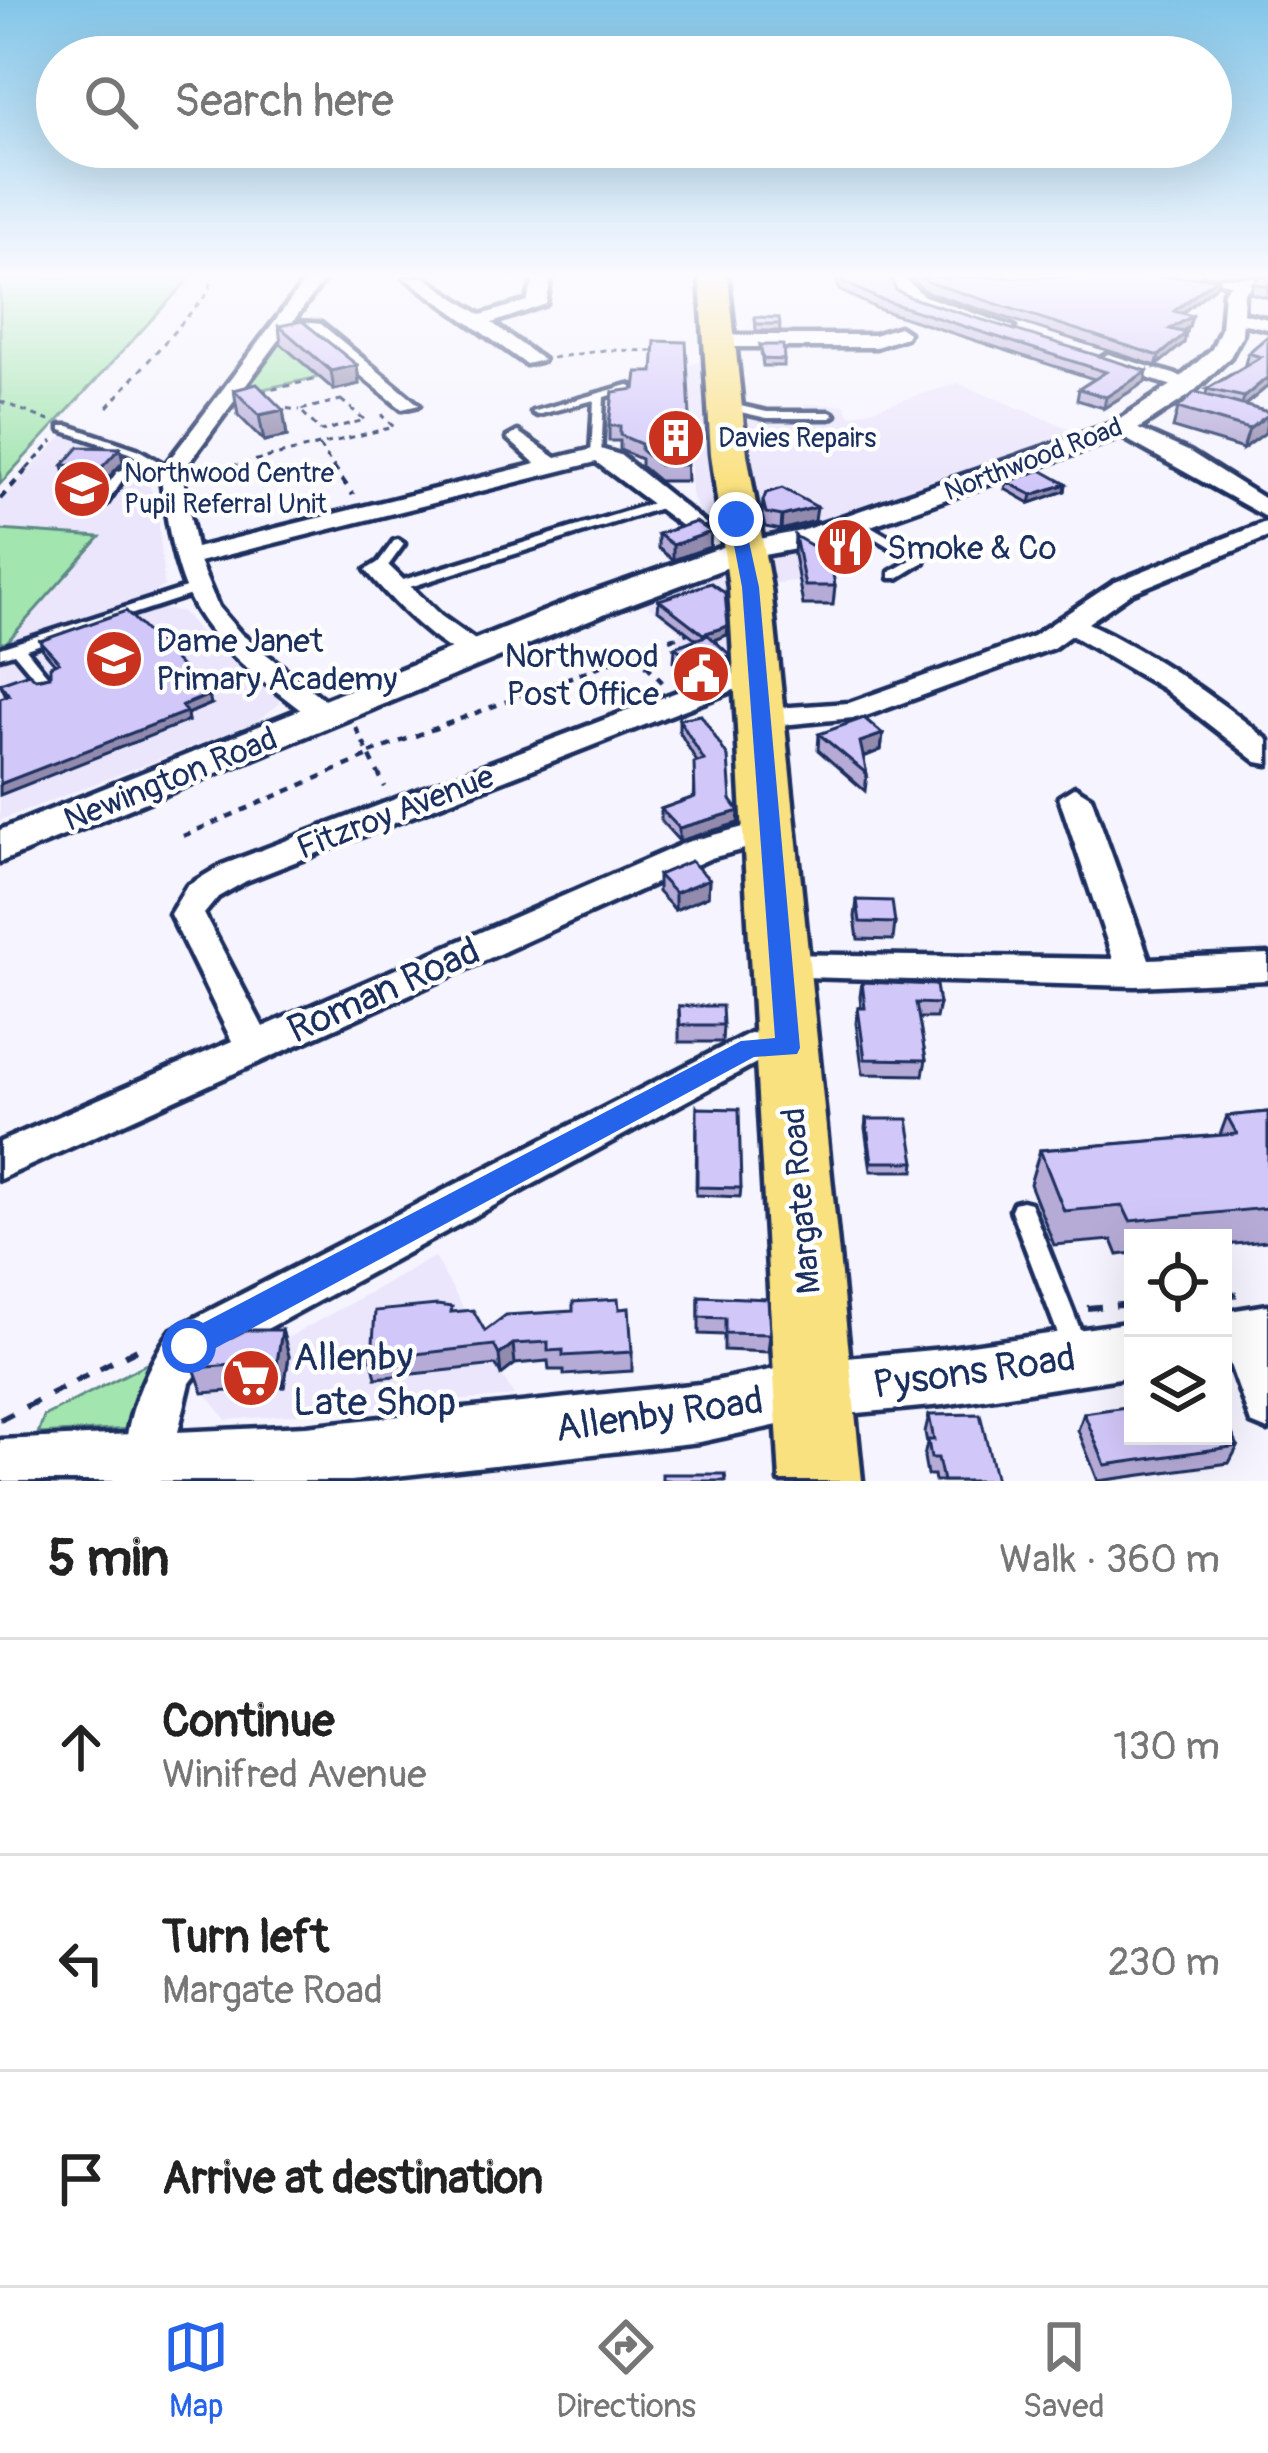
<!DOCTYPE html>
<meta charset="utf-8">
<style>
body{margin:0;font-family:Pangolin,sans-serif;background:#f6f6f6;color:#222}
.controls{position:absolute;right:36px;bottom:36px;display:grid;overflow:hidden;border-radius:0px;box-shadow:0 12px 48px #0002}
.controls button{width:108px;height:108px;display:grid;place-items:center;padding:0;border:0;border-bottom:3px solid #e0e0e0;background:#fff;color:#222;font:60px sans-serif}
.stop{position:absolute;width:36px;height:36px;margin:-27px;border:9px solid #2563eb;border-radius:50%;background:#fff}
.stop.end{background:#2563eb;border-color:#fff;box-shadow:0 3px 12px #0008}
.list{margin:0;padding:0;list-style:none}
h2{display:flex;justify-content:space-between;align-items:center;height:156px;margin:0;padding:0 48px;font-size:51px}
h2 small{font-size:39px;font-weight:400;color:#767676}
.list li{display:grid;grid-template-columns:78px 1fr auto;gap:36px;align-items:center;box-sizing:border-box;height:216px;padding:0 48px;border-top:3px solid #e0e0e0}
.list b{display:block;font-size:45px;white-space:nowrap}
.list p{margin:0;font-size:39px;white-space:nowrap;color:#767676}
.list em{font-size:39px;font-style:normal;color:#767676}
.icon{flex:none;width:66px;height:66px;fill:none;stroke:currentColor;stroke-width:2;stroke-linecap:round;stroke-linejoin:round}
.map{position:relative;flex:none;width:1268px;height:1481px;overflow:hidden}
.search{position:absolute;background:#fff;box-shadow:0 12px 48px #0002;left:36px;right:36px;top:36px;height:132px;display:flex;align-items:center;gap:30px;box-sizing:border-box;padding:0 42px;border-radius:66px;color:#767676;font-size:45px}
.sheet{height:804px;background:#fff}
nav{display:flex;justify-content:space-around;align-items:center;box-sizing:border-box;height:168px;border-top:3px solid #e0e0e0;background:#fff;font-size:33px;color:#767676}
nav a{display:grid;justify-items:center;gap:6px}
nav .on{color:#2563eb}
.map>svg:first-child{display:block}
</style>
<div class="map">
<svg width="1268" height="1481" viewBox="0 0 1268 1481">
<rect width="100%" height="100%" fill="#f6f4fe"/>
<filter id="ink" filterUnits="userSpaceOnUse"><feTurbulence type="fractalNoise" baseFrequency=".00833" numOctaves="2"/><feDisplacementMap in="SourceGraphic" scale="24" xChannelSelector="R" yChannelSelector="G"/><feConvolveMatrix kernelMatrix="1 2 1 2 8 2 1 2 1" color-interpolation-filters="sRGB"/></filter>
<g filter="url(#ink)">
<path fill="#ebe6fc" d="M703 361 707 401 769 413 807 412 805 404 845 405 850 416 958 383 1080 433 840 516 886 546 820 568 821 578 732 588 745 673 686 692 673 662 680 631 636 596 709 572 719 546 701 520 691 492V450H661L659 372Z
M66 432 120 452 146 475 158 511 164 586 146 599 153 607 183 612 211 646 278 694 279 704 254 723 0 820V502Z
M434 1257 514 1396 226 1420 200 1386Z"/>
<path fill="#a2e5af" stroke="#5e8a86" stroke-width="3" d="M0 277H191L0 484Z
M282 336 319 377 240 394Z
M0 530 100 537 6 643H0Z
M160 1357 133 1429 38 1434 44 1416Z"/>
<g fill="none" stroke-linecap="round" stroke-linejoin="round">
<g stroke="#1b2f5e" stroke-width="9">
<path id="service" d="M628 385 632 386V390L604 397 601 457H593L591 455 594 400 537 415 532 412Z
M727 403 767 412H830L835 415 830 418H767L723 408V404Z
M61 426H69L137 449 177 472 171 475 151 465 125 476 106 504H98L96 502 117 472 143 461 129 453 61 430Z
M666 499 672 503 670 505 397 591 392 592 386 588 387 585Z
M857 518 920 555 924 562 898 578H890V572L911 560 853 525V519Z
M398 540 404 544 383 573H375V567L394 541Z
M198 584 203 585 204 588 203 591 26 649 51 680 49 683H39L14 653 0 657V648Z
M1022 1201 1030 1203 1033 1210 1087 1347 1083 1355 1075 1358 1067 1355 1063 1347 1011 1210 1014 1203Z"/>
</g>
<g stroke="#1b2f5e" stroke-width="9">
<path id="minor" d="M308 277H326L293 321 321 324 419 405 402 409 309 333 285 332 182 472 196 548 536 464 507 438 518 432 556 458 597 448 620 455 706 524 694 531 686 529 596 462 199 562 218 607 241 634 342 714 337 720C315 726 298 707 280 694 184 623 176 585 160 472Z
M404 277H424L481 315 527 301 535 277H551L546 304 492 323 543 360 526 364Z
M885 277H903L924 296 1014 327 1005 333 912 304 899 297Z
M1203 277H1240L1249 282 1240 287Z
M1233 311 1268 319V329L1227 320V312Z
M899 327 908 333 906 337 876 347H720L711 341 720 335H874Z
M1108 354 1193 380 1196 384 1186 390 1101 364 1098 360Z
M1123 422 1190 452 1268 501V518L1115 433V423Z
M1268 521V537L1131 593 1088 623C1153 654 1212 694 1268 740V764L1257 762 1162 688 1071 635 1053 648 863 717 761 727 746 718 761 709 849 703 981 656 1033 636 1113 583Z
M379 562 388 565 441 616 485 647 489 653 485 659C453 667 386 595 366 570Z
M757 671 771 679 767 685 734 690 246 881 218 897 204 914 263 1027 687 842 770 820 782 823 786 831 782 839 711 858 0 1179V1142L232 1041 170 914 187 886 222 865 719 676Z
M1075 787 1091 797 1149 959 1268 954V980L1136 986 766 976 761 967 766 958 779 954 1113 959 1059 797Z
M750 1033 802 1037 807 1048 802 1059 756 1063 206 1362 190 1383 166 1481H130C113 1441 147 1363 172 1330Z
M1243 1313 1259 1320 1268 1340V1430L1251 1423 1223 1345 1227 1320Z"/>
</g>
<g stroke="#1b2f5e" stroke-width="9">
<path id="tertiary" d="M1238 277H1260L1244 293 1242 335 1230 357 1191 394 1132 433 817 545 743 559 728 550 733 544 801 531 1114 423 1173 384 1212 349 1221 329 1224 291Z
M1268 1305V1357L1223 1364V1312Z
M1133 1322V1376L943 1405 815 1417 700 1442 351 1481H0V1440L306 1426 700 1384 815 1361 943 1349Z"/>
</g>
<g stroke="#1b2f5e" stroke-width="9">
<path id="secondary" d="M743 540 755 543 760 550 755 557 606 613 0 862V830L580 597Z"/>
</g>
<g stroke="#1b2f5e" stroke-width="9">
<path id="primary" d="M700 277H728L747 454 771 588 862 1481H780L729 588 711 454Z"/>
</g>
<path stroke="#1b2f5e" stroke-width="3" stroke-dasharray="6 6" stroke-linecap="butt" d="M552 358 605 350 660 351
M261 392 326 377
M341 400 365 420 321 431 300 410Z
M0 401 49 421
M108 407 206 295 214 277
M275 407 300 410
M319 446 335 469
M27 469 53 441
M220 469 394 427 382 416 389 413"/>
<path stroke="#1b2f5e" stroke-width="4.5" stroke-dasharray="8 8" stroke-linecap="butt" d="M333 466 353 495
M196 475 232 466
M0 499 30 466
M635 653 664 684
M356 728 385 787
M370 753 690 632
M183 836 371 755"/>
<path stroke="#1b2f5e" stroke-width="6" stroke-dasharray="14 14" stroke-linecap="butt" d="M1223 1296 1241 1294
M1087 1308 1133 1304
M0 1420 147 1344"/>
<use href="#service" fill="#fff" fill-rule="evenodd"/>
<use href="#minor" fill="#fff" fill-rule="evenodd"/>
<use href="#tertiary" fill="#fff" fill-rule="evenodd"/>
<use href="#secondary" fill="#fff" fill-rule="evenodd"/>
<use href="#primary" fill="#fae180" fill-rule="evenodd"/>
</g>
<path fill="#b5abd6" stroke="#1b2f5e" stroke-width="3" d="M836 277H890L896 290 912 298 1145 382 1104 408 1077 400 1079 389 1094 379 878 309 839 290Z
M908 277H945L946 279 1217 285 1182 313 1189 327 1181 332 1186 333 1184 343 1156 366 926 292Z
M1268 277V298L1250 293 1253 283Z
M755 317 779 318 780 331H756Z
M279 326 357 365 359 384 334 390 281 344Z
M1268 336V386L1244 406 1268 412 1265 433 1243 449 1173 428 1178 408 1206 395 1207 389 1248 364H1245L1248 353Z
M760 345 784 360V366H763Z
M234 390 283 410 287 436 264 441 238 415Z
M613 392 691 435V450H686L687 481H659L641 466V459L620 450V441H609V426Z
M120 448 123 462 105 481 66 479 63 465Z
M1007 482 1066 484 1065 491 1030 503 1005 489Z
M763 501 815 521 781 530 765 527 762 515Z
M711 532 710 547 673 560 658 548V534Z
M795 536 835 586 833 605H803L794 555Z
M659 600 728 626 727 635 714 640 730 655 729 670 696 680 674 662 675 647 696 639 658 610Z
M40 641 211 704 187 714 188 721 6 696 0 683 50 676 55 664 43 650Z
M679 719 731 800 738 823 679 841 661 821V809L694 797 697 762 679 731Z
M819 734H883L881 750 863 757 867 774 865 791 818 750Z
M658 875 709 879 708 896 675 910 658 892Z
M857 900 895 923 893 940 858 939 855 917Z
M862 982 939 1004 936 1018H918L926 1060 923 1075 863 1074 856 1023 858 1008H861L860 997Z
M679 1006 723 1025 722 1042H679Z
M697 1108 741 1188 740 1197 696 1195Z
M1268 1112V1241L1223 1245V1238H1133V1253L1118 1255 1112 1240 1054 1245 1030 1184 1040 1150 1220 1135 1227 1116Z
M866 1119 915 1162 914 1171H871L865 1128Z
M699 1296 770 1334 768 1352 724 1350V1335L699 1334Z
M619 1309 632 1352V1371L564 1375V1370H549L548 1361 515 1364 501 1375 496 1365 376 1378 372 1359 452 1312 485 1331Z
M282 1330 289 1356 284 1387 203 1393 194 1368Z
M1084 1413 1238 1446 1229 1463 1098 1481 1078 1430Z
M929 1415 996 1481H935L934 1475H927L924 1457 927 1443 925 1432Z"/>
<path fill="#938bae" stroke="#1b2f5e" stroke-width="3" d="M1219 277 1217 285 1171 322 1174 311Z
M1192 316 1189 327 1167 340 1170 329Z
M1186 333 1184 343 1156 366 1159 356Z
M357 365 359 384 334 390 331 371Z
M1147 371 1145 382 1104 408 1106 397Z
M1268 377V386L1241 408 1244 397Z
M283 410 287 436 264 441 259 415Z
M1268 415 1265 433 1243 449 1249 429Z
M120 448 123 462 105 481 102 467Z
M1066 484 1065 491 1030 503 1032 495Z
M817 507 815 521 781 530 782 516Z
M711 532 710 547 673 560V545Z
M728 626 727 635 703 644V634Z
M730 655 729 670 696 680V664Z
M209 695 211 704 187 714 188 721 0 795V784Z
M883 734 881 750 859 759 860 742Z
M739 811 738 823 679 841V828Z
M709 879 708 896 675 910V893Z
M282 1330 289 1356 284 1387 277 1362Z
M513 1344 515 1364 501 1375 499 1355Z"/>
<path fill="#d2c7f9" stroke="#1b2f5e" stroke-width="3" d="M839 277H890L896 290 912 298 1147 371 1106 397 1079 389 1106 372 879 299 840 280Z
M921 277H945L946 279 950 277H1218L1174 311 1192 316 1170 329 1186 333 1159 356 928 282Z
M1259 277H1268V287L1253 283Z
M755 317 779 318 780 324H756Z
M302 321 357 365 331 371 279 326Z
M1268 336V377L1244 397 1207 389 1261 357 1248 353Z
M655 341 686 342 691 435H685L687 465H659L641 450V444L620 435V426H609L613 392 635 389 637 372H653Z
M760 345H783L784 360 763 359Z
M257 384 283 410 259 415 234 390Z
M1195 392 1268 412V415L1249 429 1178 408Z
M79 447 120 448 102 467 63 465Z
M1041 470 1066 484 1032 495 1007 482Z
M782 488 817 507 782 516 766 513 763 501 766 493Z
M696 522 711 532 673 545 658 534Z
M795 536 830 556 835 586H805Z
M711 583 725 593 728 626 703 634 659 600Z
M126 611 209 695 181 706 186 712 0 784V698L9 695 0 683 29 673 36 679 50 676V666L59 662 40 641Z
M708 635 730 655 696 664 675 647Z
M701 715 728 757 731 800 739 811 679 828 661 809 695 797 694 763 704 760 679 719Z
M864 718 883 734 860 742 867 774 819 734Z
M691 861 709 879 675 893 658 875Z
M857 900 892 901 895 923 860 922Z
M862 982 936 985 939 1004 916 1003 926 1060 865 1059 858 1008H865Z
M679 1006H722L723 1025H680Z
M697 1108 739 1109 741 1188 697 1187Z
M1268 1112V1208L1130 1221 1123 1206 1064 1211 1040 1150 1237 1134 1227 1116Z
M866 1119H908L915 1162H872Z
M699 1296 768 1299 770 1334 725 1333V1318L699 1317Z
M618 1299 619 1309 629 1308 632 1352 563 1356V1350L548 1351V1342L513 1344 499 1355 494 1345 372 1359 375 1311 437 1305 452 1307 451 1312 473 1310 485 1331 506 1315 573 1311V1302Z
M246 1330H282L277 1362 194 1368 214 1346Z
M1133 1406V1436H1223V1415L1238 1446 1105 1465 1084 1413Z
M980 1414 996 1481H943L938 1458H931L928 1440H934L929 1415Z
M662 1474H725L726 1481H662Z"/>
</g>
<linearGradient id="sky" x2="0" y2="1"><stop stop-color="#83c5e8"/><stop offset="0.57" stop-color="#fbfaff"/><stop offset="1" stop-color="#fbfaff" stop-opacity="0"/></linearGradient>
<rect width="1268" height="484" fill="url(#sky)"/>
<path fill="#2563eb" d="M736 515 744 519 759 587 800 1048 797 1054 754 1057 199 1357 189 1361 178 1357 173 1346 178 1336 741 1041 775 1038 742 587 729 519Z"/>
<defs>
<g id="building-disc" transform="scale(3)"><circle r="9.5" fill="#c8321e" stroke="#fff"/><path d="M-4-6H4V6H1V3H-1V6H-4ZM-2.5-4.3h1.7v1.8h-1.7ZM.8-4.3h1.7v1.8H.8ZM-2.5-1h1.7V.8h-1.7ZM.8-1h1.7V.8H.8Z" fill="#fff"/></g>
<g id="school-disc" transform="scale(3)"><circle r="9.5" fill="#c8321e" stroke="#fff"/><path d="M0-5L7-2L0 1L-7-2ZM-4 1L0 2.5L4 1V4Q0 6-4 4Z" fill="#fff"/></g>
<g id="restaurant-disc" transform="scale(3)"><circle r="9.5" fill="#c8321e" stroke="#fff"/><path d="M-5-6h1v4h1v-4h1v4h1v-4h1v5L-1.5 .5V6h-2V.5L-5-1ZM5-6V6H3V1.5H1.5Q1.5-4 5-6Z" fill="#fff"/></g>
<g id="civic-disc" transform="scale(3)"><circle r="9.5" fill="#c8321e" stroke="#fff"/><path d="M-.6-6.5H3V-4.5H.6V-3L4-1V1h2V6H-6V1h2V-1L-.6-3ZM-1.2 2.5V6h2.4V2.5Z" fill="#fff"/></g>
<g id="supermarket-disc" transform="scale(3)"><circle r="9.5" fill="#c8321e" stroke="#fff"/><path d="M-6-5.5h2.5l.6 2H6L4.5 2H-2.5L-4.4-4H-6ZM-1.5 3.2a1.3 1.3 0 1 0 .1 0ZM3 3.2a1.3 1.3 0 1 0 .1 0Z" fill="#fff"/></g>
</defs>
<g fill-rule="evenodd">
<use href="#building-disc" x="676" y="438"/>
<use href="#school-disc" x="82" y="489"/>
<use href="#restaurant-disc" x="845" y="547"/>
<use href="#school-disc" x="114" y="659"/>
<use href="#civic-disc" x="701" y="674"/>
<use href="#supermarket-disc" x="251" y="1378"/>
</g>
<g text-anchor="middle" stroke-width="9" stroke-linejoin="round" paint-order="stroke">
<g font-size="27" fill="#1b2f5e" stroke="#fff" text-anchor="start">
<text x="718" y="447">Davies Repairs</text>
<text x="124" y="482">Northwood Centre<tspan x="124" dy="31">Pupil Referral Unit</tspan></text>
</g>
<g font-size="27" fill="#1b2f5e" stroke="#fff">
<text transform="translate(1033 459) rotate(-21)" y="9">Northwood Road</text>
</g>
<g font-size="33" fill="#1b2f5e" stroke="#fff" text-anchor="start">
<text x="887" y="559">Smoke &amp; Co</text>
<text x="156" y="652">Dame Janet<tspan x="156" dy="38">Primary Academy</tspan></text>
<text x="659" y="667" text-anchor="end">Northwood<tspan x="659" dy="38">Post Office</tspan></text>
</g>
<g font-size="33" fill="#1b2f5e" stroke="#fff">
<text transform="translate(170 778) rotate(-22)" y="12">Newington Road</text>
<text transform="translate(395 811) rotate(-21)" y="12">Fitzroy Avenue</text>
<text transform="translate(800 1201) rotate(-95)" y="12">Margate Road</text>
</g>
<g font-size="39" fill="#1b2f5e" stroke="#fff">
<text transform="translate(383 989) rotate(-24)" y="14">Roman Road</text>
<text transform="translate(974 1370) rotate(-8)" y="14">Pysons Road</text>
<text transform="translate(659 1413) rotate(-8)" y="14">Allenby Road</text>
</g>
<g font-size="39" fill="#1b2f5e" stroke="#fff" text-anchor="start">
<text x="293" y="1370">Allenby<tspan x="293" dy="45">Late Shop</tspan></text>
</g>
</g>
</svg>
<div class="controls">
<button><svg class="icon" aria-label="locate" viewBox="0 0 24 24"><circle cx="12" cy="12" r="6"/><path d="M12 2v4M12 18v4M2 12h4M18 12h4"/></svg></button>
<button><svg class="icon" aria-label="layers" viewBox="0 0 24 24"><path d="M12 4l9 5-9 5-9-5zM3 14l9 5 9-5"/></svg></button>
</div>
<div class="stop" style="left:189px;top:1346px"></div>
<div class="stop end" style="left:736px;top:519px"></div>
<div class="search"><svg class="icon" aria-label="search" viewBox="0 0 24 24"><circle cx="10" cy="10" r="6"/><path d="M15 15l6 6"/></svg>Search here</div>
</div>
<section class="sheet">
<h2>5 min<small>Walk · 360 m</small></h2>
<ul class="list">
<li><svg class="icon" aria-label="ahead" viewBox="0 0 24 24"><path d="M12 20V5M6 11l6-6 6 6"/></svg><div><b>Continue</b><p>Winifred Avenue</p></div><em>130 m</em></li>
<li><svg class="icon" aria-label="left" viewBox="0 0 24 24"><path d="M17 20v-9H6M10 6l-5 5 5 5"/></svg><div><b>Turn left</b><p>Margate Road</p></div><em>230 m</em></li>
<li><svg class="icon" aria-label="arrive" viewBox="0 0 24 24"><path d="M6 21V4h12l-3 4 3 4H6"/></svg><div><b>Arrive at destination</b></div></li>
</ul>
</section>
<nav>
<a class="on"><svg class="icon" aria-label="map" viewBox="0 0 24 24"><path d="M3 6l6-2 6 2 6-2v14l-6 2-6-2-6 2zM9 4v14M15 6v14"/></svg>Map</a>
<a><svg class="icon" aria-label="directions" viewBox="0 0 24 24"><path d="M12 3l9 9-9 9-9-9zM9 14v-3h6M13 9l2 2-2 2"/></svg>Directions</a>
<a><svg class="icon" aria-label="saved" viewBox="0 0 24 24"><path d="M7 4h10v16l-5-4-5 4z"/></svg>Saved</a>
</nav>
